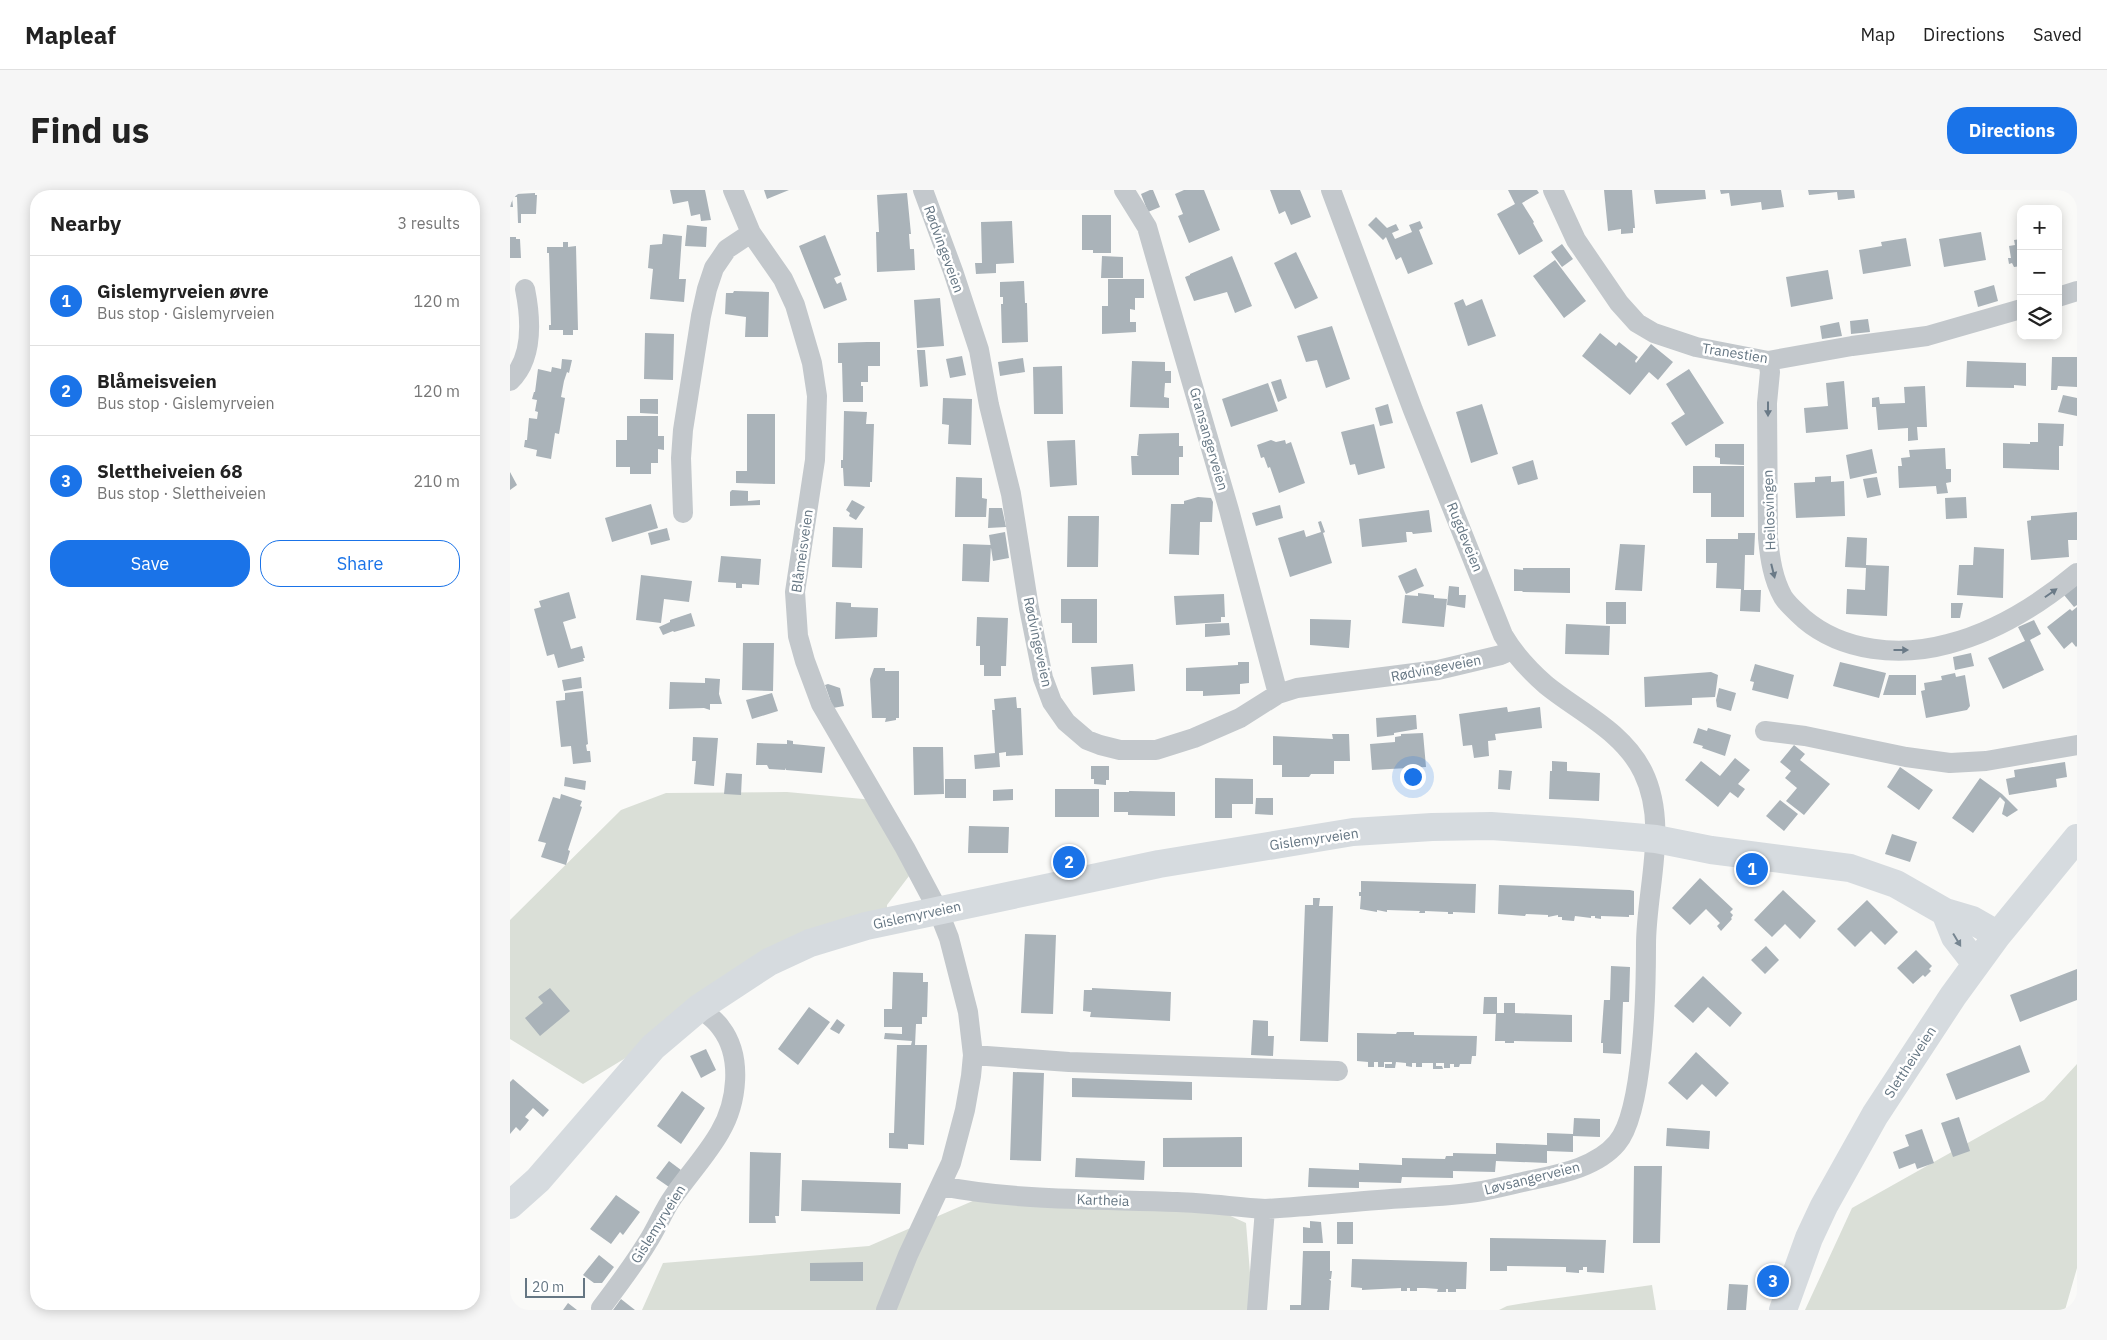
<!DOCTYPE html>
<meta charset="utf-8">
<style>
body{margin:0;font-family:"IBM Plex Sans",sans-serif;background:#f6f6f6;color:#222}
.controls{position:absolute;right:15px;top:15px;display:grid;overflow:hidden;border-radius:10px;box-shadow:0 2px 12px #0003}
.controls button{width:45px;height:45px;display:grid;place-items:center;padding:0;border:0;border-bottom:1px solid #e0e0e0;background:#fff;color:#222;font:25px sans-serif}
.scale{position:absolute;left:15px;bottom:12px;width:60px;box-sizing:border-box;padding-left:5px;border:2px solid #657683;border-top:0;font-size:14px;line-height:18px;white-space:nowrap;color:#657683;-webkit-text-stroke:4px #fff;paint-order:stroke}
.you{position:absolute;left:902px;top:586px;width:18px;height:18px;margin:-12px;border:4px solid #fff;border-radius:50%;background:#1a73e8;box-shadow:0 0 0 8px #1a73e833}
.badge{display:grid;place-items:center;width:32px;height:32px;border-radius:50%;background:#1a73e8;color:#fff;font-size:16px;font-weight:700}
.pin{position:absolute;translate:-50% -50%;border:2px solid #fff;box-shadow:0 1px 5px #0006}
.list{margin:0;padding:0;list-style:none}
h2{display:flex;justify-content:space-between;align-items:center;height:65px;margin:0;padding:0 20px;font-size:21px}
h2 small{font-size:16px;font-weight:400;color:#767676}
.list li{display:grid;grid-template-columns:32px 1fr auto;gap:15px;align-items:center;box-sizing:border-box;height:90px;padding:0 20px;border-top:1px solid #e0e0e0}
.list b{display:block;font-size:19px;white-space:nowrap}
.list p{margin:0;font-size:16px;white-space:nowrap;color:#767676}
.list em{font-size:16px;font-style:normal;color:#767676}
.actions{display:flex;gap:10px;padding:15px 20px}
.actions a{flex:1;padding:11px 0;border:1px solid #1a73e8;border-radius:20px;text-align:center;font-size:18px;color:#1a73e8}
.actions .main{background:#1a73e8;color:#fff}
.icon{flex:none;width:28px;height:28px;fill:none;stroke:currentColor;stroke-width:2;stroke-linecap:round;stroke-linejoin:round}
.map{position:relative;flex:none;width:1567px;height:1120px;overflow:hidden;border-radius:20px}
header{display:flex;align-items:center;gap:30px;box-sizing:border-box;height:70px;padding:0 25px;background:#fff;border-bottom:1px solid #e0e0e0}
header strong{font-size:24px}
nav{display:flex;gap:28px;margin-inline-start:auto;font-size:18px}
.intro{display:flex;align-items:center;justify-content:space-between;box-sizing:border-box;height:120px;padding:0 30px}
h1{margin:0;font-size:35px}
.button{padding:12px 22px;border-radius:20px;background:#1a73e8;color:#fff;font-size:18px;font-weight:700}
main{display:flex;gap:30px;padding:0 30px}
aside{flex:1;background:#fff;border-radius:20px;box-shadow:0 2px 12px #0003}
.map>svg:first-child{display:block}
</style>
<header>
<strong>Mapleaf</strong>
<nav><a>Map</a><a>Directions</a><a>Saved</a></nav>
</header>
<div class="intro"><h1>Find us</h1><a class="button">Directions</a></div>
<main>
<aside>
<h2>Nearby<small>3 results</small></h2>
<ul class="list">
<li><span class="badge">1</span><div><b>Gislemyrveien øvre</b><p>Bus stop · Gislemyrveien</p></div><em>120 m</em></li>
<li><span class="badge">2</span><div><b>Blåmeisveien</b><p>Bus stop · Gislemyrveien</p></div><em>120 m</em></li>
<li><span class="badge">3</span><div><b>Slettheiveien 68</b><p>Bus stop · Slettheiveien</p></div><em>210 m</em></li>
</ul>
<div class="actions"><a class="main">Save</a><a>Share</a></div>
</aside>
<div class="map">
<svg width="1567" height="1120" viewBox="0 0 1567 1120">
<rect width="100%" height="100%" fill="#fafaf8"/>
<path fill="#dadfd7" d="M277 602 364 610 399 686 377 715V719L274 771 73 894 0 849V730L111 620 156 603Z
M1567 874V1078L1555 1120H1295L1342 1018 1534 910Z
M465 1010 694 1014 736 1033 743 1120H132L153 1073 359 1056Z
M1142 1095 1146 1120H989L997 1116 1027 1111Z"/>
<path fill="#aab3b9" d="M0 0H6V4L25 3V5H27L26 24H11V33H8L7 7H2L3 17H0Z
M160 0H195L201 30 191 31 190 24 181 26 178 11 163 14Z
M254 0H279L257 9Z
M640 0H643L650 17 638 22 631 4Z
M674 0H694L710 40 679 53 668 26 673 24 665 4Z
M760 0H790L801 27 781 35 775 21 769 24Z
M998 0H1027L1029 3 1012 13 1024 32 1023 33 1033 51 1009 65 987 24 1005 14Z
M1094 0H1122L1125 38H1123V43L1111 44V39L1098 41Z
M1144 0H1195L1196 9 1146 14Z
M1210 0H1271L1274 17 1252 20 1251 12 1221 16 1219 3 1211 4Z
M1298 0H1344L1345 8 1328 10 1327 2 1299 5Z
M397 3 401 44H399L400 59H404L405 80 367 82 366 42H369L367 5Z
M572 25H601V63H583V60H572Z
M866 27 877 38 886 34 889 40 882 43 885 49 902 42 899 35 910 31 913 38 909 40 923 74 898 84 891 67 886 70 876 47 873 50 858 35Z
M502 31 504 73 486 74V83L466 84 465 73H472L471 32Z
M177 35 197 37 196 57 175 56Z
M1471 42 1476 70 1434 77 1429 49Z
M153 44 172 46 169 89H176L174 112 140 109 143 79 138 78 140 55 152 54Z
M315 45 331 85 324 88 327 94 331 92 337 110 314 119 289 56Z
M0 47H6V49H10L11 68H0Z
M1396 48 1401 76 1353 84 1349 60 1372 56 1371 52Z
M1511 49V76L1504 77 1502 73 1499 74 1498 68H1501L1499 56 1505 55 1504 50Z
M53 52H58V57L66 56 68 140H63V145H53V140H39V135H41L39 63H37V57H53Z
M1052 54 1063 69 1052 77 1041 62Z
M786 62 808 108 785 119 764 73Z
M592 66 613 67V88H591Z
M722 66 742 116 725 123 717 102 684 111 675 87 680 85V84Z
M1045 70 1076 111 1054 128 1023 86Z
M1318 80 1323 109 1281 117 1276 87Z
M598 89H634V108H625V120L620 119V132H626V142L592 144V116H598Z
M514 91 515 113H517L518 152 492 153 491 114H493V107H490V92Z
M1484 95 1488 111 1468 117 1464 101Z
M224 101 259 102 258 147H235L236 127 215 124 216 103H223Z
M430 108 434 156 407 158 404 110Z
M953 109 956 116 972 109 986 146 958 156 944 113Z
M1358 129 1360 142 1341 144 1340 131Z
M1329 132 1332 146 1312 149 1310 136Z
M822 136 840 189 816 198 807 170 796 172 787 146Z
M135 143 164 144 163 190 134 189Z
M1090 143 1106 156 1109 152 1128 167 1125 171 1126 173 1141 154 1163 172 1148 190 1139 182 1120 205 1072 166Z
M357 152H370V176H358V192H351V196H353V212H333L332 173H328V153Z
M407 160H415L418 196 410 197Z
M452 166 456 185 440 188 436 169Z
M1542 167H1567V197L1548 196 1547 200H1541Z
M513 168 515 182 490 186 488 172Z
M52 169 62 170 59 183 57 182 54 191 51 207 55 208 49 244 45 243 41 269 26 266 27 260 14 257 15 250H17L19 228 27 229 28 222 25 221 27 210 22 209 24 202H25L28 179 41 182 42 177 51 179Z
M622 171 655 172V181H661V193H655L654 207 659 208V218L620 217Z
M1457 171 1516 173V196L1504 195V198L1456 197Z
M552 176 553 224H524L523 177Z
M1179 179 1214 233 1176 256 1161 233 1175 224 1156 194Z
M771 189 777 208 768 212 761 192Z
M1334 191 1338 239 1296 243 1294 218 1318 216 1316 193Z
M758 193 768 221 721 237 712 209Z
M1415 196 1417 237H1407L1408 250 1398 251V238L1368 240 1366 217H1362V208L1369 207 1370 214 1395 213 1394 197Z
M1553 205 1567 208V226L1548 222Z
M433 208 462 209 461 255 438 254 439 235 432 234Z
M130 209H148V224L130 223Z
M878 214 883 233 870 236 865 218Z
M972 214 988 264 961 273 946 222Z
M334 221 357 222 356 234H364L362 292H360V297L334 296 333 278H331V270H333Z
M237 224H265V294L226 293V281H237Z
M117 226H148V246H154V260L148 259V273H141V284H120V277H106V250H117Z
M1528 233 1554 234 1553 256H1549V280L1493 278V253L1520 254V252H1528Z
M864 234 875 278 848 285 845 274 840 275 831 242Z
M669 243V256H673V267H669V285H622L621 266H629L627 265 629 244Z
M565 250 567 295 540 297 537 251Z
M761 250 766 252 775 250 776 254 781 252 795 293 769 303 760 277 758 278 754 267 751 268 747 255Z
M1205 254H1234V275L1210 274V268L1205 267Z
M1435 258 1436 279H1441V292L1436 293 1438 303 1427 304 1426 296 1389 298 1388 276H1392L1391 268 1400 267 1399 260Z
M1362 259 1367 283 1340 289 1336 265Z
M1023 270 1028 289 1008 295 1002 277Z
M1183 276H1234V327H1201V303H1183Z
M0 282 7 295 0 300Z
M1321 286V292L1334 291 1335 326 1286 328 1284 293 1305 292V287Z
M446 287 472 288V308L477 309 476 327H445Z
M1367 287 1371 305 1357 308 1353 289Z
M222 300 238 301V311L250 310V315L220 316V302Z
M688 307 701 308 703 312 702 332H690L689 365 659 364 661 314H674V311Z
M1456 307 1457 328 1436 329 1435 308Z
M342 310 355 317 346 330 339 326 340 323 336 320Z
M141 314 148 338 102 352 95 328Z
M770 315 773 328 746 336 742 323Z
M479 318H492L496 337 478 338Z
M919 320 922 342 903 344 902 342H896L897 352 852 357 849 329Z
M1567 322V350H1558L1559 367 1521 370 1517 331 1521 330V326Z
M558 326H589L588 377H557Z
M811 331 815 342 813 343 822 373 780 387 768 348 794 340 796 347 811 342 808 332Z
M323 337 353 338 352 378 322 377Z
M157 338 160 350 141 355 138 343Z
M495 342 499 368 483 371 479 345Z
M1228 343H1245L1244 365H1235L1234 400H1251L1250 422 1230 421 1231 399 1206 398 1207 373H1196V349H1228Z
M1337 347 1357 348 1356 375 1379 376 1377 426 1336 424 1337 399 1355 400 1356 378 1335 377Z
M453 354 481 355 479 392 452 391Z
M1110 354 1135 355 1132 401 1105 400Z
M1464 357 1494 359 1493 408 1447 405 1449 375H1463Z
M211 366 251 369 249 395 232 394V398H226V393L208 392Z
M906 378 914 396 896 404 888 386Z
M1013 378H1060V403L1013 402 1012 401H1004V379L1013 380Z
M131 385 182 391 179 412 154 409 151 433 126 430Z
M1567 395V415L1564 417 1554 405Z
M939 396 949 397V405H956L955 418 937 415Z
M59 402 66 428 53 432 61 459 72 456 75 468H73L74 471 48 478 44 464 37 466 24 419 31 417 29 411Z
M908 403 924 405V408L937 409 934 437 892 433 895 405 908 406Z
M714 404 715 427H711V432L666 435 664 406Z
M551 409H587V453H562V433H551Z
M326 412 341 413V417L368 418 367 447 325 449Z
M1096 412H1116V434H1096Z
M1441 413H1453L1450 428H1441Z
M1567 417V456L1566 457 1562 452 1554 459 1537 437 1560 419 1562 421Z
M181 423 185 436 164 442 163 441 153 445 149 437 160 432V430Z
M467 427 498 428 496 476H491V486H474V475H470V456H466Z
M800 429 841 430 839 458 800 455Z
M1524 430 1531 444 1520 450 1534 480 1493 499 1478 468 1515 451 1508 437Z
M719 433 720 445 695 447V434Z
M1056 434 1100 436 1099 465 1055 464Z
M233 453H264L263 501 232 500Z
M1461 463 1464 476 1445 480 1443 467Z
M728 472H739V493L730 494V504L693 506V501H676V478L728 475Z
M1330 472 1376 483 1369 508 1323 496Z
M623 474 625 501 583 505 581 477Z
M1245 474 1284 485 1278 509 1242 500 1244 492 1240 491Z
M364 478H375V481H389V528H386V530L375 532 376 528H362L360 489Z
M1201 482 1208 485 1205 507 1182 508V515L1135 517 1134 487Z
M1445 483 1446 487 1455 485 1460 516 1457 520 1416 528 1411 501 1415 500 1414 493 1432 490 1431 486Z
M1379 485H1406V505H1373Z
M71 487 72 498 54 501 52 490Z
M195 488 210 489 209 504 212 514H200V520L194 518 159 519 160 492 195 493Z
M318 494 330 498 334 516 323 518 315 495Z
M1209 498 1226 503 1221 521 1207 517 1206 510Z
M73 501 78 554 76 555 77 561H80L81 572 63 574 61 556 51 557 46 511 55 510V503Z
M262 503 268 521 242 529 236 510Z
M506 507 507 518H511L513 565 496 566V562L489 563 490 577 465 579 464 565 485 563 482 520H485L484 509Z
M997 517 998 522 1030 517 1032 538 985 544 986 550 978 551 979 566 964 568 962 555 953 556 949 524Z
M904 525H906L907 539 884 543V545L867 547 866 528Z
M1188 538 1197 541 1198 538 1221 545 1215 566 1192 558 1193 556 1183 553Z
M913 543 916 577 862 580 860 554 885 552V547L891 546V544Z
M822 544H839L840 571H824V584H801L799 587H772V575H763V546L823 549Z
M183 547 208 548 204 596 184 594 186 571H182Z
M277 550 283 551V554L315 557 312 583 276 580 275 578V580L259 579 257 575H246L247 553 277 554Z
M1284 555 1295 564 1290 570 1320 594 1294 625 1276 611 1287 598 1275 588 1281 581 1270 572Z
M403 557H433L434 604 404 605Z
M1225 568 1240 580 1228 594 1235 599 1228 608 1220 602 1208 617 1175 590 1191 571 1210 586Z
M1042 571 1057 572V581L1090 583 1089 611 1039 609 1040 581H1042Z
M1555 572 1557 587 1546 589 1547 597 1499 605 1496 589 1505 587 1504 580Z
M581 576H599V590H596V595L584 594V589H581Z
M1390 577 1423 600 1409 620 1377 597Z
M989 580 1002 581 1000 600 988 599Z
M216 583 232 584 231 605 214 604Z
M55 587 76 591 75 600 54 596Z
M705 588 743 589V614H722V628H705Z
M1470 588 1492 604 1508 620 1497 627 1492 624 1495 612 1490 607 1463 643 1442 628Z
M435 589H456V608H435Z
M503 599V610L483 611V600Z
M545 599H589V627H545Z
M619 601 665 602V626L618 625V622H604V602H619Z
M51 604 72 611 70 616 72 617 58 660 60 661 56 675 31 667 36 653 28 651 43 607 50 609Z
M746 608H763V625L745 624Z
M1270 610 1288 624 1274 641 1256 626Z
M459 636 499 637 498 663H458Z
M1382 644 1407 652 1400 672 1375 664Z
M1190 688 1223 719 1220 722 1223 725 1221 728 1222 729 1211 741 1207 736 1210 733 1196 719 1180 735 1162 718Z
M851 691 966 694 965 723 943 722V724H938V722L915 721V723H909L910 721 877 720V722L867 720V722L850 719 851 706H849V702H851Z
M989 695 1120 700 1124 701V725H1119V727L1091 726V729L1085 728V726H1081V728L1065 726 1064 731 1052 730V727H1048V725L1038 727V725L1016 724 1015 726 988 724Z
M1273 700 1306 731 1290 749 1275 734 1262 747 1244 730Z
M803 708H810L809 716H823L818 852 790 851 795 715H803Z
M1357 710 1388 742 1375 755 1361 741 1345 757 1327 739Z
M515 744 546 745 543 824 511 823Z
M1256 756 1269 770 1255 784 1241 770Z
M1406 760 1422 776 1419 779 1421 781 1415 787 1413 785 1403 794 1387 778Z
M1101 776 1120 777 1119 812H1113L1111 864 1093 863V853H1091L1094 810H1100Z
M1567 779V810L1510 832 1500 805Z
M383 782 413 783V792H418L417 827H412V834H406L405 855H417L414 955 398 954V959L379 958V943H384L387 855H401L402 851 374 849 375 843 392 844V837H374V819H382Z
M1193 786 1232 823 1220 837 1198 817 1183 833 1164 816Z
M40 798 60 821 30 846 15 828 33 813 28 807Z
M582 798 661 802 660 831 580 827 581 822 573 821 574 800H582Z
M974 807H987V823H994V813H1005V823L1062 825V852L1004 851V853H995V851H985L986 824H973Z
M299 817 320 832 288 875 268 859Z
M327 829 335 835 329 844 320 839Z
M743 830 758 831V846H764L763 866 741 865Z
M887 842H904V845L967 846 966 866H962L961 874H950L949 877H944V874H940V878H934V873H926V876H932L933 879H923V873H912V877H906V873H902V877L896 876V873L886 872 885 878H875V874H882V872H874V877H868V872H864V877H858V872L847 871V843L886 844Z
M1510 855 1520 882 1446 910 1436 884Z
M196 859 206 880 191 888 180 866Z
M1186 862 1219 893 1206 907 1192 894 1177 910 1158 893Z
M503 882 534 883 531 971 500 970Z
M562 888 682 892V910L562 907Z
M3 889 39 920 33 927 23 918 15 927 19 930 16 934 10 941 6 937 0 944V892Z
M172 901 195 918 171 954 147 936Z
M1449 927 1460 961 1443 967 1431 933Z
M1064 928 1090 929V947L1063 946V962L1037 961V973L986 971 985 982 943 981V988L892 987 891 993 849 992V998L798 997 799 978 849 980V973L892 975V968L935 969 936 966H943V963L986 964V953L1037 955V943L1063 944Z
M1157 938 1200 941 1199 959 1156 956Z
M1412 939 1424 973 1407 979 1405 973 1389 979 1383 962 1399 956 1395 945Z
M732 947V977H653V948Z
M240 962 271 963 269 1026H265L266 1033H239Z
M566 968 635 971 634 990 565 987Z
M159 971 171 980 159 997 146 988Z
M1124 976H1152L1150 1053H1123Z
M292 990 391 993 390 1024 291 1021Z
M106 1005 130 1022 113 1045 110 1042 101 1054 80 1039Z
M800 1031 811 1032 813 1053H793V1037L800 1038Z
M827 1032H843V1054H827Z
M980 1048 1096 1050 1094 1083 1077 1082V1077H1073V1080H1069V1083L1056 1082V1077L997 1076V1081H980Z
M793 1061H820V1081H822L821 1089H819L821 1091 819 1120H780V1115H791Z
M89 1065 104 1077 92 1093H84L73 1085Z
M842 1069 957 1072 956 1099H946V1102H938V1099H936V1102H927L928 1099 915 1098H907V1101H900V1098H897V1101H891V1098L852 1100V1098L841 1097Z
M353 1072V1091H300V1073Z
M1219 1094 1238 1095 1236 1120H1217Z
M111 1109 125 1120H103Z
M58 1113 67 1120H53Z"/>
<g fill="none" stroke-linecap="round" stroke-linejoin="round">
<path stroke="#c3c8cc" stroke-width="20" d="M223 0 241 43 273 89 285 115 302 173 307 206 305 270 285 402 288 446 295 471 311 514 395 658 428 720 439 748 458 822 463 865 461 886 455 920 441 973 398 1065 376 1120
M413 0 443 81 469 160 479 215 501 304 519 418 533 488 542 512 556 532 577 550 590 555 610 560H646L684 548 730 528 768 504 787 498 928 480 991 465 1002 460
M614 0 637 37 657 107 719 320 768 504
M1043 0 1066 50 1109 113 1127 133 1144 143 1186 157 1258 171 1342 156 1417 146 1511 119
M1548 107 1567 101
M1258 171 1260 182 1257 213 1258 348C1260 369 1263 389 1273 407 1278 415 1287 422 1294 429 1333 462 1390 467 1438 454 1485 442 1530 414 1567 383
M0 191C24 168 21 129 15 99
M173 323 171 268 173 240 191 126 197 99 204 78 217 59 241 43
M1255 541 1295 546 1396 567 1440 573 1476 571 1567 555
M463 865 559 872 828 881
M431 996C507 1011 590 1009 667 1012 696 1013 725 1017 755 1019
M91 1118C107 1097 123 1076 137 1053 147 1038 153 1021 163 1007 178 985 197 965 210 942 227 913 233 867 211 838 205 829 197 824 189 818
M747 1120 755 1019C792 1017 830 1013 868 1010 901 1007 934 1007 966 1002 985 999 1003 994 1022 990 1050 984 1087 977 1107 953 1134 922 1136 798 1136 755 1136 699 1159 635 1133 582 1113 541 1069 522 1036 495 1019 480 1004 464 993 445L903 220 821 0"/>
<path stroke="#d6dbdf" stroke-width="28" d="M1435 722 1445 747 1466 774
M0 1015 28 990 143 857 189 818 259 772 300 753 356 736 649 674 843 642 922 637 981 636 1067 642 1146 649 1201 660 1340 678 1386 694 1435 722 1462 730 1476 738 1486 747
M1273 1120 1299 1048 1314 1016 1365 925 1443 806 1486 747 1567 648"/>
</g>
<defs><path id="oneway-solid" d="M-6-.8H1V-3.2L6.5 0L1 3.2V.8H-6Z" transform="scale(1.25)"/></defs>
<g fill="#6a7a87">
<use href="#oneway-solid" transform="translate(1258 219) rotate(90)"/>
<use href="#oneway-solid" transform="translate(1263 381) rotate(76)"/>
<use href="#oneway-solid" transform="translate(1541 403) rotate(-35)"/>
<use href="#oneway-solid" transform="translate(1391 460)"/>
</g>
<use fill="#768591" href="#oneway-solid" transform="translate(1447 750) rotate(59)"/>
<g text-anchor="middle" stroke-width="5" stroke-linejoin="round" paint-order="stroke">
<g font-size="14" fill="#657683" stroke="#fff">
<text transform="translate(434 59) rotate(70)" y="5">Rødvingeveien</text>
<text transform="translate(1225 163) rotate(9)" y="5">Tranestien</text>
<text transform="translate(699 249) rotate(74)" y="5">Gransangerveien</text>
<text transform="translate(1259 320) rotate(-92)" y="5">Heilosvingen</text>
<text transform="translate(955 347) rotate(68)" y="5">Rugdeveien</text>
<text transform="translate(292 361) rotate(-82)" y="5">Blåmeisveien</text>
<text transform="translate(528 452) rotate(78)" y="5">Rødvingeveien</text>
<text transform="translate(926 478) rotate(-11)" y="5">Rødvingeveien</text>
<text transform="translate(804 649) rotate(-8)" y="5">Gislemyrveien</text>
<text transform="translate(407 725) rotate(-12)" y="5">Gislemyrveien</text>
<text transform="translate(1400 872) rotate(-57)" y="5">Slettheiveien</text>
<text transform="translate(1022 988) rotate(-14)" y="5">Løvsangerveien</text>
<text transform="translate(593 1010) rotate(2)" y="5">Kartheia</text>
<text transform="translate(148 1034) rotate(-58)" y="5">Gislemyrveien</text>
</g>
</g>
</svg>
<div class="controls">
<button>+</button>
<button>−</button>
<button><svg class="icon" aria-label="layers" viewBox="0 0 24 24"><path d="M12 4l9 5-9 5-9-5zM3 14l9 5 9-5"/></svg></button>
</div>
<div class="scale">20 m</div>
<div class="you"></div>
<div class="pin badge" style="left:1242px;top:679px">1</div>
<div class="pin badge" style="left:559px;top:672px">2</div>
<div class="pin badge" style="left:1263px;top:1091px">3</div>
</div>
</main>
